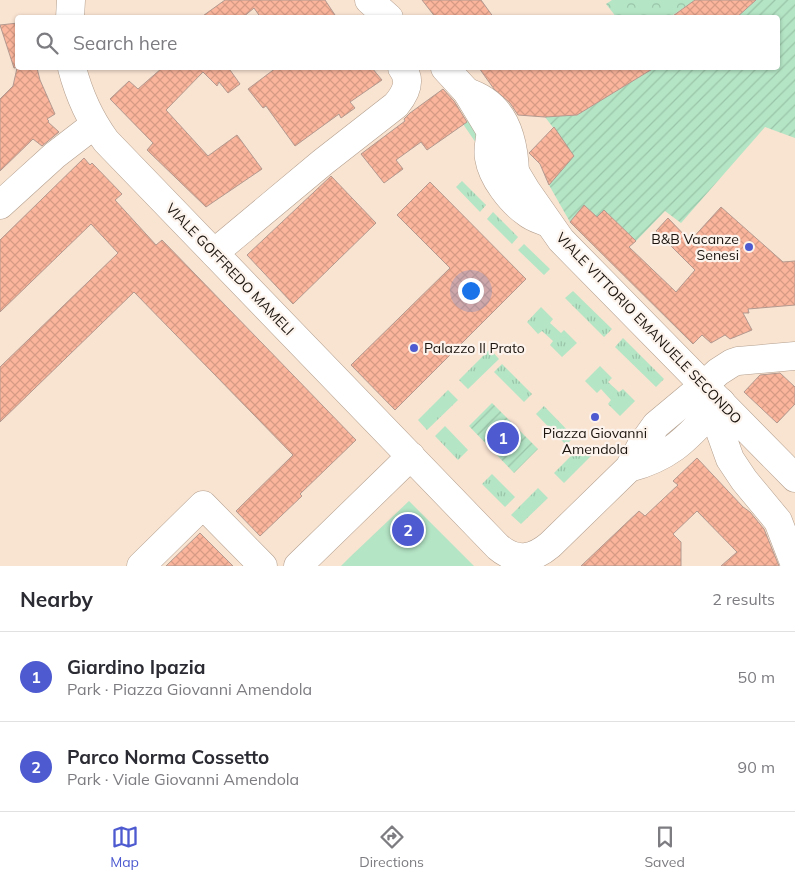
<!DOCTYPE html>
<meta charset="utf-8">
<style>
body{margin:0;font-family:Mulish,sans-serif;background:#f7f7f7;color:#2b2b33}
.you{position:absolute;left:470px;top:290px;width:18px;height:18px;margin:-12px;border:4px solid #fff;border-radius:50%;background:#1a73e8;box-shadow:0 0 0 8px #1a73e833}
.badge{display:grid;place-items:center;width:32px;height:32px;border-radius:50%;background:#4e5bd0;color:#fff;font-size:16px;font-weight:700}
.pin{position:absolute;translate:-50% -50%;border:2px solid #fff;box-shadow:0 1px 5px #0006}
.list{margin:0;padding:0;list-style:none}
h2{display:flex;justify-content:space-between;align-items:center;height:65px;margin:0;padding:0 20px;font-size:21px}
h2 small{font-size:16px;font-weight:400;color:#7c7c81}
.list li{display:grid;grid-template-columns:32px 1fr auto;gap:15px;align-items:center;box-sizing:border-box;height:90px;padding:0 20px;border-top:1px solid #e1e1e2}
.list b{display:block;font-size:19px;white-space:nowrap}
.list p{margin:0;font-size:16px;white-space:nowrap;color:#7c7c81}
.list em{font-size:16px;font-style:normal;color:#7c7c81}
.icon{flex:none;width:28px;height:28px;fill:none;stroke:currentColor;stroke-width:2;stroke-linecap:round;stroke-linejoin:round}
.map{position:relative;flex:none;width:795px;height:566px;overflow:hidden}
.search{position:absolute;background:#fff;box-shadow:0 1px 4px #0004;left:15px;right:15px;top:15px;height:55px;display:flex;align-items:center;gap:12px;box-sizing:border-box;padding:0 18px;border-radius:5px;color:#7c7c81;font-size:19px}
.sheet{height:245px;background:#fff}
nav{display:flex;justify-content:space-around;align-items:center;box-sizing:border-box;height:70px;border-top:1px solid #e1e1e2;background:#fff;font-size:14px;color:#7c7c81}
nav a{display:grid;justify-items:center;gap:2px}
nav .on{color:#4e5bd0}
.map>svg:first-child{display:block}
</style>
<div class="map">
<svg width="795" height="566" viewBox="0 0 795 566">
<defs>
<pattern id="grass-tufts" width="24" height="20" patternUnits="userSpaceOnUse" patternTransform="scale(1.25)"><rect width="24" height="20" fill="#b4e5c5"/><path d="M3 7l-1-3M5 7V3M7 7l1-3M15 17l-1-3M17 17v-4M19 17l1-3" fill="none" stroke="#9ac4a8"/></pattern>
<pattern id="forest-crowns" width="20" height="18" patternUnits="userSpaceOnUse" patternTransform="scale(1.25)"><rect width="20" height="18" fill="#b4e5c5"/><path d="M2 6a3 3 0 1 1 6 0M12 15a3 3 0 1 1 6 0" fill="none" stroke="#9ac4a8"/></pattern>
<pattern id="garden-furrows" width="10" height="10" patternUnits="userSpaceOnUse" patternTransform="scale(1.25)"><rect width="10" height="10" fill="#b4e5c5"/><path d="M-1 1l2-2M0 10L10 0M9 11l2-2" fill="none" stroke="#9ac4a8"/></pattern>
<pattern id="building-cross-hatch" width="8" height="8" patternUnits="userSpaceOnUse" patternTransform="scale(1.25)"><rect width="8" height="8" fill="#fbb59c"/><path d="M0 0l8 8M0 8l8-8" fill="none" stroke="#d79b85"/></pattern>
</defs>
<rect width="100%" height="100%" fill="#f9e3d1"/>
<path fill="url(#grass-tufts)" d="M469 120 482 139 476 143 463 124Z
M462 181 486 205 480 212 456 187Z
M493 212 518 237 512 244 487 219Z
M524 244 550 269 544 275 518 250Z
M573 291 612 329 604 337 565 298Z
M541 307 553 319 550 323 561 333 564 330 577 343 562 357 550 345 553 341 542 331 538 334 527 322Z
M623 338 664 379 656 387 615 347Z
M490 349 499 359 468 389 459 380Z
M502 364 532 394 524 402 494 372Z
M600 366 612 378 608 382 619 392 623 389 635 401 620 416 608 404 611 400 601 389 597 393 585 381Z
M448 390 458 400 427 430 418 420Z
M544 406 574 437 566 445 536 414Z
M445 426 468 450 458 460 435 436Z
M582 445 592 455 564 483 554 473Z
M492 474 515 497 505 507 482 484Z
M538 488 548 498 521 524 511 515Z"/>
<path fill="url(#forest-crowns)" d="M612 0H695L670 17 617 18 606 4Z"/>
<path fill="#b4e5c5" d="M409 501 474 566H341L349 558Z"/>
<path fill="url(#garden-furrows)" d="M756 0H795V138L765 127 681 223 665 211 636 241 604 210 597 217 584 205 570 222 549 185 565 143 545 117 577 115 654 68H778V18L736 17Z
M492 403 538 449 514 473 469 426Z"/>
<path fill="url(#building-cross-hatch)" stroke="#b3998f" d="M225 0H325L337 18H261L254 8 242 18H200Z
M422 0H481L494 18H436Z
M695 0H756L736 18H670Z
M18 23V67L14 68 0 25Z
M17 68H37L40 80 55 114 47 119 49 121 48 122 59 132 42 146 33 139 0 171V99L13 86Z
M162 68H232L230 70 240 84 228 93 219 82 217 86 203 72 166 110 208 156 237 135 262 169 206 207 147 150 153 143 110 99 129 81 138 89Z
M276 68H372L382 80 350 102 355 108 341 118 339 114 295 146 266 106 263 108 248 89Z
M479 68H654L577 115 545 117 518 115 510 103 494 89Z
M443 89 454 101 467 122 427 150 421 142 396 160 403 169 384 183 361 154 405 121 404 119 410 113Z
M554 127 574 156 549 185 540 164 529 153Z
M84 158 90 165 92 163 122 194 115 200 156 245 162 240 356 440 300 494 302 496 260 536 236 511 293 455 134 292 0 422V367L118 253 91 224 0 312V240Z
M331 176 376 223 293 304 247 255Z
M430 182 526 279 395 410 351 365 450 268 397 215Z
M584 205 597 217 604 210 636 241 629 247 676 292 695 270 656 231 668 218 690 241 721 207 783 262 795 261V305L748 309 749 313H743L752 330 730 339 725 335 711 343 702 335 693 344 570 222Z
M780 373 795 387V404L777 423 744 392 760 375Z
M697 458 743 507 750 512 764 529 779 566H721L737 552 697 511 673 534 681 542V566H581L639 511 645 516 678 485 673 481Z
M200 533 233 566H166Z"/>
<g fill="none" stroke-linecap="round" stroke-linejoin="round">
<g stroke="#b39f8e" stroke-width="29">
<path id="minor" d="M70 18 71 0
M72 68C79 95 89 118 106 141L498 547C516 562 532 560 550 545L629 468 641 446 656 425 704 385 718 372 732 363 738 361 795 356
M467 92C505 104 514 138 515 173
M491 131C490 140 487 149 489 158 492 178 511 202 527 213 533 218 541 220 548 223
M0 205 55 155 94 125
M214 253 323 162 396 105C406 93 412 81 402 68
M629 468C675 456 689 435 721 402
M141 566 203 505 263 566
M298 566 411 456"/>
</g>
<g stroke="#b39f8e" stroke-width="29">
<path id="major" d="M369 0 389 18
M445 68 467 92 526 190 561 240 795 478
M706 392 730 459 744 480 778 521 795 565"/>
</g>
<use href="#minor" stroke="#fff" stroke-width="28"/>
<use href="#major" stroke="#fff" stroke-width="28"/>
</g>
<g fill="#4e5bd0" stroke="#fcf3ec" stroke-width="2">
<circle cx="749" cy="247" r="5"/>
<circle cx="414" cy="348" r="5"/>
<circle cx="595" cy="417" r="5"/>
</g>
<g text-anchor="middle" stroke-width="4.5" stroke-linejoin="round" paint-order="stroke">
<g font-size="14" fill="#1b140e" stroke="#fcf3ec" text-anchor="end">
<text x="739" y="244">B&amp;B Vacanze<tspan x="739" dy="16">Senesi</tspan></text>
<text x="424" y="353" text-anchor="start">Palazzo Il Prato</text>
<text x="595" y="438" text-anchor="middle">Piazza Giovanni<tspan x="595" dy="16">Amendola</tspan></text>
</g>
<g font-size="14" fill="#1b140e" stroke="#fcf3ec">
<text transform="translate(230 269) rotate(46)" y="5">VIALE GOFFREDO MAMELI</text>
<text transform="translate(649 328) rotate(46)" y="5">VIALE VITTORIO EMANUELE SECONDO</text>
</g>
</g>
</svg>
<div class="you"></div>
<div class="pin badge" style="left:503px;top:438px">1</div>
<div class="pin badge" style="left:408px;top:530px">2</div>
<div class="search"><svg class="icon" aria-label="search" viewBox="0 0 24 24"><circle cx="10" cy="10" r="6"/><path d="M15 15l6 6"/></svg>Search here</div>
</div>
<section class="sheet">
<h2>Nearby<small>2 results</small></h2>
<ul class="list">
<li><span class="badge">1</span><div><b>Giardino Ipazia</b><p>Park · Piazza Giovanni Amendola</p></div><em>50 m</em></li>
<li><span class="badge">2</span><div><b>Parco Norma Cossetto</b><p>Park · Viale Giovanni Amendola</p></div><em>90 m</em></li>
</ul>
</section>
<nav>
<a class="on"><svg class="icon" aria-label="map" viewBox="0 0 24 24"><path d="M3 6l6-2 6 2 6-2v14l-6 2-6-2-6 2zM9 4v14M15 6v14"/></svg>Map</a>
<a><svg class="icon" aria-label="directions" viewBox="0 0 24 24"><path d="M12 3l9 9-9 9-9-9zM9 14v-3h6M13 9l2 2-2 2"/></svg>Directions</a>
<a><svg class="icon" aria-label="saved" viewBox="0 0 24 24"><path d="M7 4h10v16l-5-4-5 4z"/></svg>Saved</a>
</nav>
